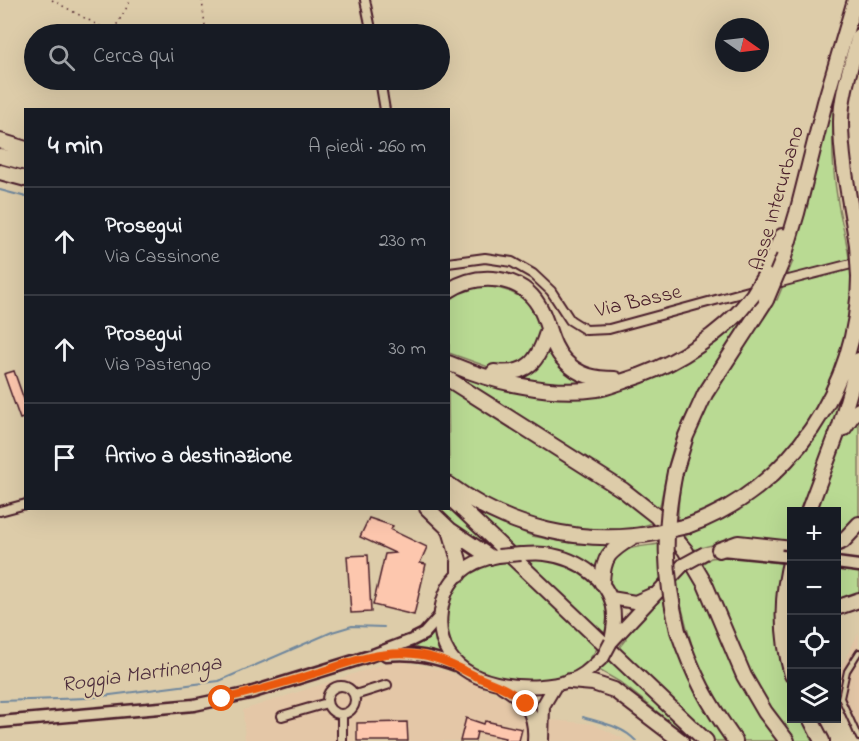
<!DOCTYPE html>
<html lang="it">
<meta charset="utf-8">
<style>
body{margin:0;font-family:"Indie Flower",sans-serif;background:#242831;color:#f1f3f6}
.controls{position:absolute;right:18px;bottom:18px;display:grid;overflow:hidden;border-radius:0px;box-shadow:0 6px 24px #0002}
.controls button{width:54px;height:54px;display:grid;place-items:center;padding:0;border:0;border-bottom:2px solid #363941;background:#171b24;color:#f1f3f6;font:30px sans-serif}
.compass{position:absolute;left:715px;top:18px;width:54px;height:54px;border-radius:50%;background:#171b24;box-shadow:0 6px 24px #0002;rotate:104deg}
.stop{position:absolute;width:18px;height:18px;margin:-14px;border:4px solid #ea580c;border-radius:50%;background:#fff}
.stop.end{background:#ea580c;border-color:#fff;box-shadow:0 2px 6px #0008}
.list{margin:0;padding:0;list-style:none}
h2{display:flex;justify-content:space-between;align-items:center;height:78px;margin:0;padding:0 24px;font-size:26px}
h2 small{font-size:20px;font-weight:400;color:#9ea1a6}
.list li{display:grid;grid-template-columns:39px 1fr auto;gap:18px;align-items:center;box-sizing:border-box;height:108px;padding:0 24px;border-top:2px solid #363941}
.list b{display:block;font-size:22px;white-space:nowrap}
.list p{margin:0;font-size:20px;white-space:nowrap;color:#9ea1a6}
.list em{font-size:20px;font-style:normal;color:#9ea1a6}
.icon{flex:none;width:33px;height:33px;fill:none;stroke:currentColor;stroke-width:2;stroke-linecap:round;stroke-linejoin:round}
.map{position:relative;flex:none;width:859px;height:741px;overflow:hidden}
.search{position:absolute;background:#171b24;box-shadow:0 6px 24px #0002;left:24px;top:24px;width:426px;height:66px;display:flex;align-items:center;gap:15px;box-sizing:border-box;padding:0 21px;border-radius:33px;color:#9ea1a6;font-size:22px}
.panel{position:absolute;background:#171b24;box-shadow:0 6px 24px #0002;left:24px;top:108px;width:426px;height:402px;border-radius:0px}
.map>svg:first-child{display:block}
</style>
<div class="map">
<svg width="859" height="741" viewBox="0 0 859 741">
<rect width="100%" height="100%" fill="#ddcca9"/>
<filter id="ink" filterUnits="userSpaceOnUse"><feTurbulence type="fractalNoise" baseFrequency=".0167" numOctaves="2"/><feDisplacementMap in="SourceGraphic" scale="12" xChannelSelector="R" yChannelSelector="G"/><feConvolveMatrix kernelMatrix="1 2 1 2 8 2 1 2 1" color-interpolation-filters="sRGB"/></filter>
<g filter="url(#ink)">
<path fill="#e4c7a7" d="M859 632V741H857L837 694 836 677Z
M396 660 449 672 550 720 593 724 628 741H245L243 710Z"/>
<path fill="#b9da93" stroke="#827c5f" stroke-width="1.5" d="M841 68C831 116 830 155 838 203 842 227 850 251 851 275 854 349 820 423 765 473 740 495 708 509 678 521 677 435 727 368 772 299L777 300 793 261 790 260Z
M478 286C504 286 545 300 542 333 541 342 533 353 528 362L494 369 449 353V301L459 293Z
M748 311 753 315C728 350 700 384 683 422 670 450 665 481 659 511L640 493 573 449 452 374 455 369 474 379 610 392 653 378 686 362 722 337Z
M550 344 588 379 590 386 517 381 515 377Z
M852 363 854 371 802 511 792 512 791 537 789 543 738 538 693 550 685 536 728 515 748 503 809 442 830 411Z
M448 387 614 492 641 511 653 523 626 531 581 530 542 525 486 502 449 475Z
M859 413V520L837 539 836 512H814L846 432Z
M449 502 496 546 484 547 476 543 438 509 448 508Z
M467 508 532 536 571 543 612 545 598 570C570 554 541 545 508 548Z
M659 544 661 578C628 630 586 571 622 552 632 546 648 546 659 544Z
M732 555 758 557 759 560 785 564 787 675 791 688 792 718 803 719 814 741H794L758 692 721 609 723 607 702 564 711 558Z
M536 558C580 565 617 587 604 637L523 559 536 560Z
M509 561 599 646 591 657 593 660C564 686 499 687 467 666 459 660 452 648 450 639 440 601 457 574 494 562L495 563Z
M836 568 859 571V596L837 604Z
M690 569 705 596 722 644 743 686 781 741H742C702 695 688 637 675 579Z
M662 594 670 632H673C685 672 703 708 728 741H711L617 650 626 639 625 637Z
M436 629 445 656 412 647 428 637Z
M611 657 700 741H694L620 682 599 670Z"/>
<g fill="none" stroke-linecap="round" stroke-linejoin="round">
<path stroke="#6f879d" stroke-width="2" d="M0 190 26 197
M0 701 87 698 219 681 332 632 352 626 384 627
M583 717C602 723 622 726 636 741"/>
</g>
<path fill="#fdc7ae" stroke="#4a1f2b" stroke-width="1.5" d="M14 371 26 405V417L20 419 4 374Z
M369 518 393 526 391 530 427 547 420 563 426 564 414 615 373 605 385 554 395 553 360 537Z
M368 555 371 612 351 613 347 556Z
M466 718 484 724 485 721 522 729 519 741H504L505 738 477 732 475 741H460Z
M407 722 408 741H357V723Z"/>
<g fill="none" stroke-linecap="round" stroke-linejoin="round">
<g stroke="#4a1f2b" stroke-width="8">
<path id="lane" d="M859 652 847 671 841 698 859 738"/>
</g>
<g stroke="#4a1f2b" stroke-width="12">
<path id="street" d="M365 0 372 34
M380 80 385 110
M448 263 485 258 512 262 533 274 551 291 570 320 586 330 609 329 756 289
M773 284 859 262
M0 511 26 504
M327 700a14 14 0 1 1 28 0a14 14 0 1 1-28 0Z
M355 695 387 685
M342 715V741
M282 716 327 703"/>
</g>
<g stroke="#4a1f2b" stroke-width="15">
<path id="secondary" d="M722 550 781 556
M836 563 859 566
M386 655C413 652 435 657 461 667
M0 722 194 705 250 693 370 656 412 640 424 634 440 616"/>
</g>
<g stroke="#4a1f2b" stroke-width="16">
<path id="primary" d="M521 554C528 554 537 553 545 554 578 558 615 581 614 619 614 627 612 635 611 642
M498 556C485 558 470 564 460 573 439 591 434 631 449 654 471 688 534 692 569 681 583 677 592 667 603 657
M611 598 635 602 651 595
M612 641 683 565
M502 686C526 700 536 713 534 741
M542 740 543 706 556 684"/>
</g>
<g stroke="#4a1f2b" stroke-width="18">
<path id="highway" d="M0 141 26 149
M0 156 26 163
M0 172 26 179
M857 245C851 205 841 163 841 122 841 93 852 64 859 36
M784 257 797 213 825 102 855 0
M765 275 782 236
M448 291C477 272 520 274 539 306 549 323 550 346 565 361 579 376 595 379 615 379
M448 363C493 382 549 396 597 389 606 388 615 384 624 381 668 368 705 345 738 313
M494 372C529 376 539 360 548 329
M448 379 623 490 656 516 685 550 705 584 744 676 765 712 787 741
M844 428 852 416 859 410
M675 472 686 436 705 394 766 300
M448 484C509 529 583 546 656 533
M448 496 706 741
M427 508 450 530 490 557
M808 512 840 426 859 360
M687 526C790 490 859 386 859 277
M450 530 459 560V574
M836 544 843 541 859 524
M719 550 738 543 792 549
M792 555C781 594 781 636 792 675
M602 583C603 556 609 552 631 538
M836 608 859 600
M678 631C693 675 708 703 735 741
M570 681 593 683 614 690 681 741
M810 718 822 741"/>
</g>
<path stroke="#4a1f2b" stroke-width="1.5" stroke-dasharray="1.5 4.5" stroke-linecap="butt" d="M52 0 112 33 131 0
M202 0 206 34
M214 80 222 84 276 85 370 80"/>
<use href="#lane" stroke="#ddcca9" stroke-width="4"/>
<use href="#street" stroke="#ddcca9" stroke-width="8"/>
<use href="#secondary" stroke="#ddcca9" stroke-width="10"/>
<use href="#primary" stroke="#ddcca9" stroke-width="12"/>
<use href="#highway" stroke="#ddcca9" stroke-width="14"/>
<g stroke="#4a1f2b" stroke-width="15" stroke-linecap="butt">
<path id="secondary-bridge" d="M781 556 792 557"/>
</g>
<g stroke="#4a1f2b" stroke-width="16" stroke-linecap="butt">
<path id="primary-bridge" d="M498 556 521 554
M683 565 705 553
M603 657 611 642"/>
</g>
<g stroke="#4a1f2b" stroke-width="18" stroke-linecap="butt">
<path id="highway-bridge" d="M857 245 859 277
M766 300 784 257
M738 313 753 295 765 275
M675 472C663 532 664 572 678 631
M656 533 687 526"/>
</g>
<use href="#secondary-bridge" stroke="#ddcca9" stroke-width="10"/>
<use href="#primary-bridge" stroke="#ddcca9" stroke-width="12"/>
<use href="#highway-bridge" stroke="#ddcca9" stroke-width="14"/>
</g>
</g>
<g fill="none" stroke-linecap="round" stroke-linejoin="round" filter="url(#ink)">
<path stroke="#ea580c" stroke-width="8" d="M222 699C255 692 287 682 320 672 350 662 381 650 414 654 439 656 460 669 482 679 500 686 511 690 526 704"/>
</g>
<g text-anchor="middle" stroke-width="4.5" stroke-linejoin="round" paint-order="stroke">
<g font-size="21" fill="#4a1f2b" stroke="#ddcca9">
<text transform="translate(776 198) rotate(-74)" y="7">Asse Interurbano</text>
<text transform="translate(638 300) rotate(-13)" y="7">Via Basse</text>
</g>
<g font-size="22" font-style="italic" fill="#50303e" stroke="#ddcca9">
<text transform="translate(141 672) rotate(-8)" y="8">Roggia Martinenga</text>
</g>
</g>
</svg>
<div class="controls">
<button>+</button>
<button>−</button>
<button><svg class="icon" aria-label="locate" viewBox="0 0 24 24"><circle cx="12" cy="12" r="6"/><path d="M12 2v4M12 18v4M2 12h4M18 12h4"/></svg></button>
<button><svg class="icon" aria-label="layers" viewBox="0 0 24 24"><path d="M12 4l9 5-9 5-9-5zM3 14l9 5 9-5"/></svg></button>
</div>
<svg class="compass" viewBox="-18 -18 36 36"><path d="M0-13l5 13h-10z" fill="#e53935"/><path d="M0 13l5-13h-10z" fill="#9ea1a6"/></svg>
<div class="stop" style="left:222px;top:699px"></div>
<div class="stop end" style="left:526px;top:704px"></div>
<div class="search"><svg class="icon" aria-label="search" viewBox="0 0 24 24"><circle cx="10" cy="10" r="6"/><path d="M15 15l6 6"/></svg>Cerca qui</div>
<section class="panel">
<h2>4 min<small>A piedi · 260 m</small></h2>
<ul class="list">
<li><svg class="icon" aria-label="ahead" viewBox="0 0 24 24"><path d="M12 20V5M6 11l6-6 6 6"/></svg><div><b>Prosegui</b><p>Via Cassinone</p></div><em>230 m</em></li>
<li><svg class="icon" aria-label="ahead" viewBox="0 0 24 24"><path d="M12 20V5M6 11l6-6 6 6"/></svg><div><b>Prosegui</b><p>Via Pastengo</p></div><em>30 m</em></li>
<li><svg class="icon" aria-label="arrive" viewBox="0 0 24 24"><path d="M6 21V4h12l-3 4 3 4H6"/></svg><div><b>Arrivo a destinazione</b></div></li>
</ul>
</section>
</div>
